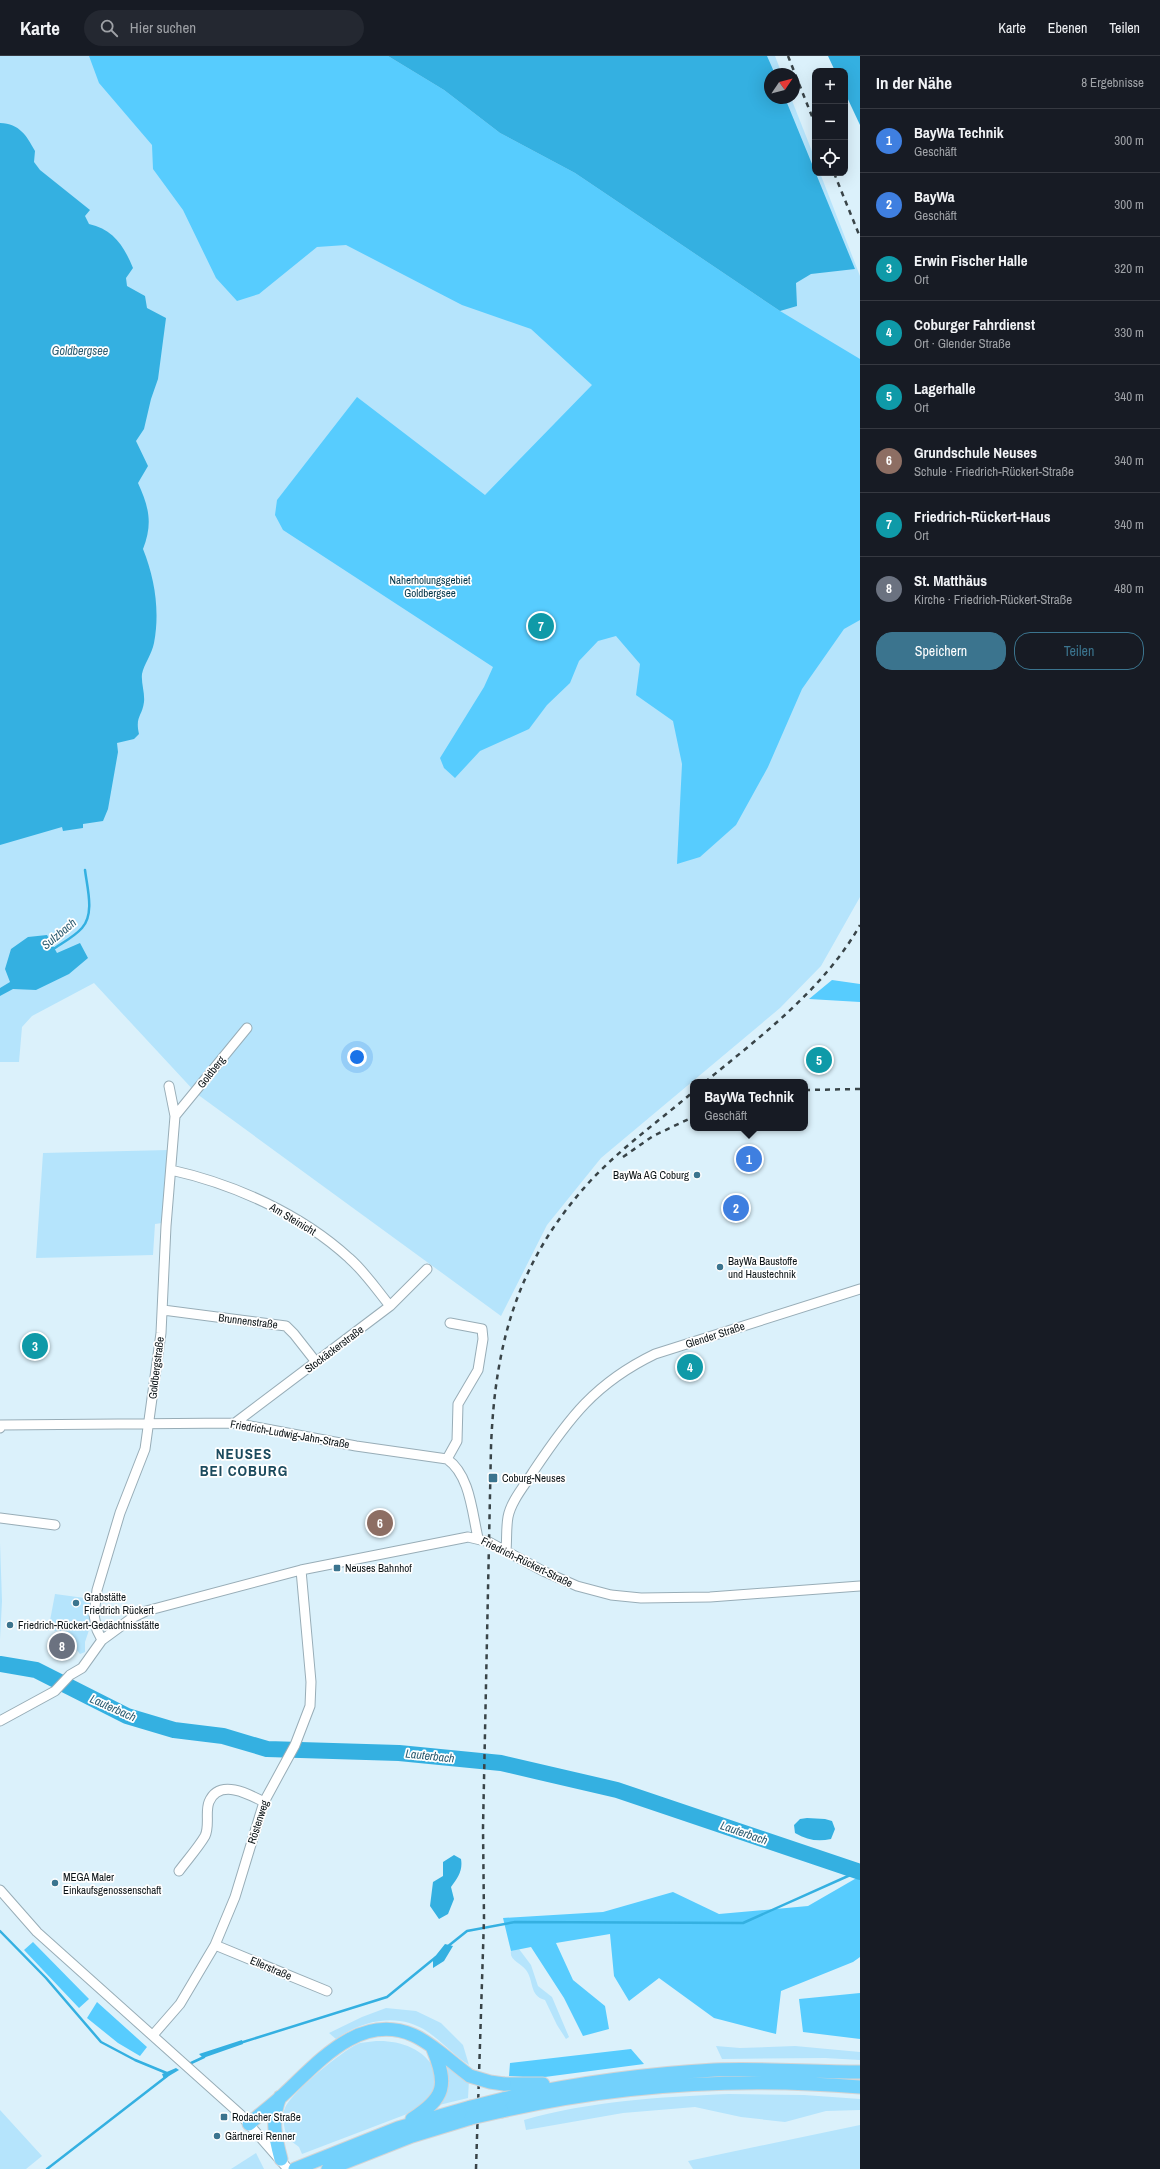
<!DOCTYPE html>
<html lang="de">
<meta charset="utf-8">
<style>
body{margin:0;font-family:"Archivo Narrow",sans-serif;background:#242831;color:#f1f3f6}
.controls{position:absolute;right:12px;top:12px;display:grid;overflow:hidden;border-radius:8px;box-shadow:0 4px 16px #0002}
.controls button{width:36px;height:36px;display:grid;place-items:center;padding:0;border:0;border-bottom:1px solid #363941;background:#171b24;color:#f1f3f6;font:20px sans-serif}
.compass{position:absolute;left:764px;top:12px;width:36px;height:36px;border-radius:50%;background:#171b24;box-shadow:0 4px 16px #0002;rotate:55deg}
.you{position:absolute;left:357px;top:1001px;width:14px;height:14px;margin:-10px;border:3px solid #fff;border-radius:50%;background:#1a73e8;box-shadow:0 0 0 6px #1a73e833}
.badge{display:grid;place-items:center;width:26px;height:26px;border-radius:50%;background:#3b748e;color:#fff;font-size:13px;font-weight:700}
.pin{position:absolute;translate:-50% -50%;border:2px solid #fff;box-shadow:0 1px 4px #0006}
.popup{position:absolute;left:690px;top:1023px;width:118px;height:52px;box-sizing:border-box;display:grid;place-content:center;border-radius:8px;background:#171b24;filter:drop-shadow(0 1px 3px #0005);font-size:13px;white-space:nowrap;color:#9ea1a6}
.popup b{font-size:15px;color:#f1f3f6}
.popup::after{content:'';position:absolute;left:50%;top:100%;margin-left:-8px;border:8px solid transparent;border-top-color:#171b24}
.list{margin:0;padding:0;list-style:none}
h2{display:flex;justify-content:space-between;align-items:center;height:52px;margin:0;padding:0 16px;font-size:17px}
h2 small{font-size:13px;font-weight:400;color:#9ea1a6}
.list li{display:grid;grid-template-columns:26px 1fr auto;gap:12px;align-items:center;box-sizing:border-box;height:64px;padding:0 16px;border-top:1px solid #363941}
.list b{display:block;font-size:15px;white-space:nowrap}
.list p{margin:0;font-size:13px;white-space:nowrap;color:#9ea1a6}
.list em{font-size:13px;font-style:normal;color:#9ea1a6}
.actions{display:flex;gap:8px;padding:12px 16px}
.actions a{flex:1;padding:9px 0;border:1px solid #3b748e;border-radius:16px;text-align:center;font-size:14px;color:#3b748e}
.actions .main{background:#3b748e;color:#fff}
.icon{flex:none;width:22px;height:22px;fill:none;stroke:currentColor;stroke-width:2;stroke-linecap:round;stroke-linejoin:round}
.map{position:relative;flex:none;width:860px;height:2113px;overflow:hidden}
header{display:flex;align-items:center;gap:24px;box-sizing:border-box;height:56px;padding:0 20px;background:#171b24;border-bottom:1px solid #363941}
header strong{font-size:19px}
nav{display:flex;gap:22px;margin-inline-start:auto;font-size:14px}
.search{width:280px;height:36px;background:#242831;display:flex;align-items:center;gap:10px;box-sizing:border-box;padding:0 14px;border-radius:22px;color:#9ea1a6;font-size:15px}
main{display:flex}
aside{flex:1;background:#171b24}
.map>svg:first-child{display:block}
</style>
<header>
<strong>Karte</strong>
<div class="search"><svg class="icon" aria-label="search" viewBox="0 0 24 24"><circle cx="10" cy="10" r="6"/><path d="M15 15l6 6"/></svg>Hier suchen</div>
<nav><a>Karte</a><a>Ebenen</a><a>Teilen</a></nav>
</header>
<main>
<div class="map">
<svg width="860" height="2113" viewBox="0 0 860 2113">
<rect width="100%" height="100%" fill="#dbf1fb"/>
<path fill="#b5e4fc" d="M0 0H775L782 18H770V42H791L815 103V117H820L860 220V841L821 910 780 952 601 1102 547 1169 501 1260 197 1038 94 927 32 960 22 971 19 1006H0Z
M169 1094 162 1167 155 1168 153 1199 36 1202 43 1097Z
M0 1487 2 1545 0 1583Z
M55 1538 92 1543 90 1571 85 1586V1596L80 1598 62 1575H48Z
M519 1893 531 1909 538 1930 552 1941 569 1981 566 1983 557 1969 545 1944C529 1940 534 1924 526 1914 521 1907 509 1904 511 1895Z
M386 1952 416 1955 441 1967 463 1989 469 2009C453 1999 443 1986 428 1976 399 1956 363 1964 336 1983L329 1977 362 1961Z
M376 1985C398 1984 424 1992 435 2014 437 2020 437 2030 437 2036L428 2050 302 2098 299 2091 287 2082C285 2074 281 2060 285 2052 292 2036 344 1993 360 1987 365 1986 371 1986 376 1985Z
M716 1990 740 1992 795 1990 860 1996V2004L825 2002 722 2003Z
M447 2010 457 2019 469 2024 468 2042 439 2049C446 2036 450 2025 447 2010Z
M729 2038 804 2039 860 2043V2054L826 2055 785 2066 741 2061 695 2051 623 2057 526 2074 524 2064C591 2045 659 2041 729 2038Z
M0 2054 42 2100 26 2113H0Z
M860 2069V2113H693L688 2105Z
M256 2097 264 2113H231Z"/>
<path fill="#57ccfe" d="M89 0H388L444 34 500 77 575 117 780 255 860 303V564L844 573 802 633 768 711 736 769 700 801 677 808 682 708 673 665 636 639 640 608 616 580 598 585 579 605 570 627 547 649 529 673 480 695 455 722 444 712 440 702 484 631 493 611 283 474 275 459 277 444 357 341 485 439 592 329 531 273 462 249 346 189 317 191 259 238 237 245 216 222 183 154 153 113 152 89 99 27Z
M832 924 860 928V946L809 943Z
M860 1820V1901L853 1906 781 1935 776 1978 714 1962 659 1922 629 1945 614 1920 610 1878 556 1887 573 1924 605 1950 609 1973 583 1980 564 1942 531 1891 511 1895 503 1862 603 1856 673 1836 719 1858 808 1850Z
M33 1886 89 1943 79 1952 24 1894Z
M860 1937V1983L803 1976 799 1943Z
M97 1946 147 1991 140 2000 118 1987 87 1962Z
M631 1993 644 2008 537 2022 509 2020 510 2007Z"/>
<path fill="#34b0e1" d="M388 0H767L775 18H770V42H785L855 213 811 218 796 227 797 250 780 255 575 117 500 77 444 34Z
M828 0H860V69L845 37V15H835Z
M0 67C20 68 26 79 35 95L34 106 40 114 90 154 85 160 89 168C113 173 124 190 133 212L126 222 127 230 145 240 147 252 166 262 158 323 151 343 144 373 136 385 148 410 138 427C149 451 153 468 143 493 155 523 160 555 154 587 152 598 144 608 142 618 141 627 145 637 144 646 142 661 135 660 139 678L134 683 117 687 118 696 108 753 103 765 83 768V772L63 775 62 771 0 789Z
M47 879 57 897 80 887 88 902 69 918 36 934 13 933 0 940V932L10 926 5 913 11 893 28 881Z
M31 1609 58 1621 54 1626 32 1616Z
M807 1762 825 1763 832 1765 835 1773 831 1783C818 1786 807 1784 795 1777L794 1769 800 1763Z
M454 1799 461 1803C463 1814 458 1822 451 1831L454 1843 448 1858 439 1863 430 1850 433 1826 443 1820V1806Z
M445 1888 453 1890 444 1905 433 1912V1903Z
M242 1984 243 1988 203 2002 199 1998Z
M176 2012 179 2014 164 2023 162 2018Z"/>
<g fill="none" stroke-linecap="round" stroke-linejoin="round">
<path stroke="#34b0e1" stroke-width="2.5" d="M52 894C62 887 74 881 82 872 95 858 87 831 85 814
M0 1875 46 1922 101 1986 135 2004 169 2018
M447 1891 467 1875 515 1866 743 1867 857 1816
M240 1987 387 1941 436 1901
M189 2008 204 2001
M47 2113 167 2020"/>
<path stroke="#34b0e1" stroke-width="16" d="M0 1608 36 1614 127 1660 174 1674 223 1680 267 1693 399 1697 501 1707 617 1734 860 1816"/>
<g stroke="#98adb7" stroke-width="11">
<path id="minor" d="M175 1060 247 972
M171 1114C234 1128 301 1158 349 1202 365 1216 377 1234 390 1250
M163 1254 286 1270 294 1278 316 1306
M235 1367 390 1250 427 1213
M0 1372 1 1369 235 1367 356 1390 447 1403C470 1419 472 1456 478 1482
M447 1403 457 1385 458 1348 478 1314 483 1283 482 1273 450 1267
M0 1462 55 1469
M506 1495C507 1484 506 1472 508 1461 511 1445 525 1429 533 1416 569 1362 595 1327 655 1298L860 1233
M102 1584 97 1574 94 1559 97 1534 120 1457 145 1393 161 1277 166 1170 175 1060 169 1030
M0 1665 55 1635 70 1619 82 1612 102 1584 132 1562 146 1555 301 1514 468 1481 489 1486 543 1515 577 1530 611 1539 641 1542 710 1541 860 1530
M179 1815C187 1804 198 1792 205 1780 210 1770 205 1756 209 1746 219 1722 249 1738 264 1746
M0 1834 37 1876 240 2058 288 2113
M215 1889 327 1935
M153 1979 180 1948 215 1889 235 1841 264 1746 295 1689 310 1650 311 1626 301 1514"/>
</g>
<g stroke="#d3d4d5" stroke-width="15">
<path id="highway" d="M504 2028H543
M280 2041C271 2063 275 2081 281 2103
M503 2043C572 2028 643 2018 714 2014 763 2012 811 2016 860 2016
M502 2055C620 2028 739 2021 860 2031
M412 2063C445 2042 448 2029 433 1993
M249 2068C260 2058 271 2050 282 2040 318 2007 359 1956 413 1979 432 1987 453 2008 470 2020
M295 2113 398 2072 471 2051
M328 2113 412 2080 471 2062"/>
</g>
<use href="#minor" stroke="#fff" stroke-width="9"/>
<use href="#highway" stroke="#73d1fc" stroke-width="13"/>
<path stroke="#394448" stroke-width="2.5" stroke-dasharray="5 5" stroke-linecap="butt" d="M788 0 815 68
M834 117 860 181
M705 1026C761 980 824 933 860 869
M805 1034 860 1033
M623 1101 653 1080 693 1061
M476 2113 484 1863 483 1772 491 1391C495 1284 519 1201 594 1121 624 1090 660 1064 693 1036"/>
<g stroke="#d3d4d5" stroke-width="15" stroke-linecap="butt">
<path id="highway-bridge" d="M470 2020 490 2026 504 2028
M471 2051 503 2043
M471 2062 502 2055"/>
</g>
<use href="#highway-bridge" stroke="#73d1fc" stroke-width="13"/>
</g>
<g fill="#3b748e" stroke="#fff" stroke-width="1.5">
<circle cx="697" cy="1119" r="4"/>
<circle cx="720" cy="1211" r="4"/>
<rect x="488" y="1417" width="10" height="10" rx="2"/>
<rect x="333" y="1508" width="8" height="8" rx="2"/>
<circle cx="76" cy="1547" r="4"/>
<circle cx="10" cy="1569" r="4"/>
<circle cx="55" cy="1827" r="4"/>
<rect x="220" y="2057" width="8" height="8" rx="2"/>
<circle cx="217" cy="2080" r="4"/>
</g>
<g text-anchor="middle" stroke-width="3.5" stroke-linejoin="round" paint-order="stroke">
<g font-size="11" fill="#003448" stroke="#fff">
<text x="430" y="528">Naherholungsgebiet<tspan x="430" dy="13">Goldbergsee</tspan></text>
</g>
<g font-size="11" fill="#0a1215" stroke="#fff">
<text transform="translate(211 1016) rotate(-52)" y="4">Goldberg</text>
<text transform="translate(293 1163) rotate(31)" y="4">Am Steinicht</text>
<text transform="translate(248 1265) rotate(7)" y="4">Brunnenstraße</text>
<text transform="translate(715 1279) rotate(-18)" y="4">Glender Straße</text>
<text transform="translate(334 1293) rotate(-37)" y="4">Stockäckerstraße</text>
<text transform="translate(156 1312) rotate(-83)" y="4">Goldbergstraße</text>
<text transform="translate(290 1378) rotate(10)" y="4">Friedrich-Ludwig-Jahn-Straße</text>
<text transform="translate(527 1506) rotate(26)" y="4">Friedrich-Rückert-Straße</text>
<text transform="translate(258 1766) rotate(-72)" y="4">Röstenweg</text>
<text transform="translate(271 1912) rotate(23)" y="4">Ellerstraße</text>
</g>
<g font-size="11" fill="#0a1215" stroke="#fff" text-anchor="start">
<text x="689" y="1123" text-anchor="end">BayWa AG Coburg</text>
<text x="728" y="1209">BayWa Baustoffe<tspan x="728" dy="13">und Haustechnik</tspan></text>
<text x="502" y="1426">Coburg-Neuses</text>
<text x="345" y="1516">Neuses Bahnhof</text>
<text x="84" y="1545">Grabstätte<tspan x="84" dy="13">Friedrich Rückert</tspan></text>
<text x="18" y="1573">Friedrich-Rückert-Gedächtnisstätte</text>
<text x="63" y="1825">MEGA Maler<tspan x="63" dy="13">Einkaufsgenossenschaft</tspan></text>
<text x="232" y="2065">Rodacher Straße</text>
<text x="225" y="2084">Gärtnerei Renner</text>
</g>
<g font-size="12" font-style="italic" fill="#2c5c71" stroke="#fff">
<text x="80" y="299">Goldbergsee</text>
<text transform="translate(59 878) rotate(-40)" y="4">Sulzbach</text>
<text transform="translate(113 1652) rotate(24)" y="4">Lauterbach</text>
<text transform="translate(430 1700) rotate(6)" y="4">Lauterbach</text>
<text transform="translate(744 1777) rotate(19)" y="4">Lauterbach</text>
</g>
<g font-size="15" font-weight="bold" letter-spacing="1" fill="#1c4b5e" stroke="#fff">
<text x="244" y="1403">NEUSES<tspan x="244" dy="17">BEI COBURG</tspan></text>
</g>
</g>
</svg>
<div class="controls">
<button>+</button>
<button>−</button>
<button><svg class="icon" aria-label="locate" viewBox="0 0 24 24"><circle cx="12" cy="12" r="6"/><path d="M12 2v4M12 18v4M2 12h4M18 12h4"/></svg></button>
</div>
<svg class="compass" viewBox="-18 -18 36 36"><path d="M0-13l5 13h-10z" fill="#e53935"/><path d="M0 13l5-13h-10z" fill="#9ea1a6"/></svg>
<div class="you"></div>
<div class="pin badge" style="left:749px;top:1103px;background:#3f7fe0">1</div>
<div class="popup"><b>BayWa Technik</b>Geschäft</div>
<div class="pin badge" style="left:736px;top:1152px;background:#3f7fe0">2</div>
<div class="pin badge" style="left:35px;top:1290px;background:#0f9aa8">3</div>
<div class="pin badge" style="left:690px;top:1311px;background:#0f9aa8">4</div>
<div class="pin badge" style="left:819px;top:1004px;background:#0f9aa8">5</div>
<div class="pin badge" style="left:380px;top:1467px;background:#8d6e63">6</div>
<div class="pin badge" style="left:541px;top:570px;background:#0f9aa8">7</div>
<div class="pin badge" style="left:62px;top:1590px;background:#6b7280">8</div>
</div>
<aside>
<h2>In der Nähe<small>8 Ergebnisse</small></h2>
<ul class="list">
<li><span class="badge" style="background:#3f7fe0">1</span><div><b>BayWa Technik</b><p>Geschäft</p></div><em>300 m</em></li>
<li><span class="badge" style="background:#3f7fe0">2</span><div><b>BayWa</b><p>Geschäft</p></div><em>300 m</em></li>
<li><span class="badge" style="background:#0f9aa8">3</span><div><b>Erwin Fischer Halle</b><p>Ort</p></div><em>320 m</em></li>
<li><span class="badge" style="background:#0f9aa8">4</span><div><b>Coburger Fahrdienst</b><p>Ort · Glender Straße</p></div><em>330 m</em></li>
<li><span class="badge" style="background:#0f9aa8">5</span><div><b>Lagerhalle</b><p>Ort</p></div><em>340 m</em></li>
<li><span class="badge" style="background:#8d6e63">6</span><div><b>Grundschule Neuses</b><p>Schule · Friedrich-Rückert-Straße</p></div><em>340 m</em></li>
<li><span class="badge" style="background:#0f9aa8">7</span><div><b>Friedrich-Rückert-Haus</b><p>Ort</p></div><em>340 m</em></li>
<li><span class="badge" style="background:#6b7280">8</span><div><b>St. Matthäus</b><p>Kirche · Friedrich-Rückert-Straße</p></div><em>480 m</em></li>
</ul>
<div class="actions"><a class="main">Speichern</a><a>Teilen</a></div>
</aside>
</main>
